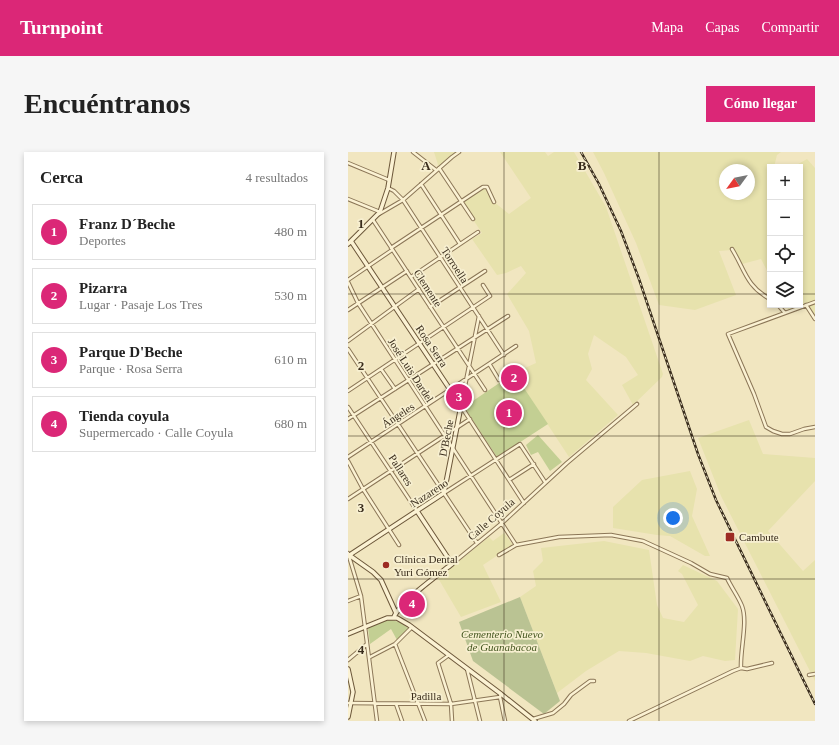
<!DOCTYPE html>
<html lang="es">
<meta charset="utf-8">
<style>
body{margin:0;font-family:Georgia,serif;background:#f6f6f6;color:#222}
.controls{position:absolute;right:12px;top:12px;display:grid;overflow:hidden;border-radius:0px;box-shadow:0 2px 6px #0003}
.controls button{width:36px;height:36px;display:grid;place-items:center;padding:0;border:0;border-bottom:1px solid #e0e0e0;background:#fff;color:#222;font:20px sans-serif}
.compass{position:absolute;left:371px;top:12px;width:36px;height:36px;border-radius:50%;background:#fff;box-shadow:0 2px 6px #0003;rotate:237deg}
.you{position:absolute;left:325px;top:366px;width:14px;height:14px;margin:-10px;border:3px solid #fff;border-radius:50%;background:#1a73e8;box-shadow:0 0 0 6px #1a73e833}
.badge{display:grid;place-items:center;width:26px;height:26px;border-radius:50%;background:#db2777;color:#fff;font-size:13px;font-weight:700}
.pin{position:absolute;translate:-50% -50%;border:2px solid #fff;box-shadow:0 1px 4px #0006}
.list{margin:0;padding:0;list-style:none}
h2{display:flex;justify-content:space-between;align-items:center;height:52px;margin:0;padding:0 16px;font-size:17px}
h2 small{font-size:13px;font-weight:400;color:#767676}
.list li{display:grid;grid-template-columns:26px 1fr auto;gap:12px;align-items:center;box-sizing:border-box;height:56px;margin:0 8px 8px;padding:0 8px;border:1px solid #e0e0e0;border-radius:0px}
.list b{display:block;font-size:15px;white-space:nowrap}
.list p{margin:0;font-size:13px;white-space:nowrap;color:#767676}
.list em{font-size:13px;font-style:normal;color:#767676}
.icon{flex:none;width:22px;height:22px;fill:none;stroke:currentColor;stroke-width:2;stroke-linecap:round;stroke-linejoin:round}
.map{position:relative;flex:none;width:467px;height:569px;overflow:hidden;border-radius:0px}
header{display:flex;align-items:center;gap:24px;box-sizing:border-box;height:56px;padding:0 20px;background:#db2777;color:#fff}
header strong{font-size:19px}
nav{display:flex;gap:22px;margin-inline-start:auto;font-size:14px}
.intro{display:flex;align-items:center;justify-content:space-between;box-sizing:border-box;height:96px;padding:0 24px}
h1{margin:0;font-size:28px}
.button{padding:10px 18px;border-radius:0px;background:#db2777;color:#fff;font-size:14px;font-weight:700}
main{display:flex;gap:24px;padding:0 24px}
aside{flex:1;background:#fff;border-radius:0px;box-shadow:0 2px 6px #0003}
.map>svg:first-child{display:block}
</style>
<header>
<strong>Turnpoint</strong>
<nav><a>Mapa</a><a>Capas</a><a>Compartir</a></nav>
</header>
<div class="intro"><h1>Encuéntranos</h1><a class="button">Cómo llegar</a></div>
<main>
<aside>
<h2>Cerca<small>4 resultados</small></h2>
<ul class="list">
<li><span class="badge">1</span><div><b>Franz D´Beche</b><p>Deportes</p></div><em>480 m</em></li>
<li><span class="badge">2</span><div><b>Pizarra</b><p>Lugar · Pasaje Los Tres</p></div><em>530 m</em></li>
<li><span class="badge">3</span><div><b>Parque D'Beche</b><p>Parque · Rosa Serra</p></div><em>610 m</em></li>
<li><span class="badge">4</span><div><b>Tienda coyula</b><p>Supermercado · Calle Coyula</p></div><em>680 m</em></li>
</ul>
</aside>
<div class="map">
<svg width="467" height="569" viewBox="0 0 467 569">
<rect width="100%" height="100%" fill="#f1e6c0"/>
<path fill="#e7e2ad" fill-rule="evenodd" d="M86 0H111L91 16Z
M152 0H197L200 4 206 0H226L258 55 315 222 314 225 285 253 274 233 290 223 278 205 246 183 240 202 244 217 238 228 270 263 221 305 166 221 188 211 181 179 159 142 178 121 173 114 158 121 149 123 124 87 134 81 114 51 135 35H139L146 50 161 62 183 46Z
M245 0H433L429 3 426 15H422V124L413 107 394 112 384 98 371 99 388 143 347 158 311 153 288 91 256 21ZM377 18H401V42H377Z
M459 7 467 16V167L458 153 442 160 438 153H452V15H445Z
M401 268 415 302 467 306V329L420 379 455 419 467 408V529L373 344 350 286Z
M342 319 349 337 344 364 362 404H357L322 384 309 383 265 376V355L294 328Z
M156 381 165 393 135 413 153 450 113 465 90 426 141 385 145 389Z
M256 389 301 398 309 453 315 466 336 470 350 453 334 422 330 419 335 413 369 429 390 457 387 508 377 509 355 504 342 509 298 501 271 499 238 519 209 541 172 445 188 434 185 419 195 409 193 396Z"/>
<path fill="#c3cf93" d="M166 221 200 272 149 305 116 255Z
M190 283 214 310 202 319 190 300 183 303 178 293Z
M38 468C48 468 52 470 60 476V477L49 488 43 477 22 492 20 476Z"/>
<path fill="#bac393" d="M172 445 212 549 196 562 125 509 111 470Z"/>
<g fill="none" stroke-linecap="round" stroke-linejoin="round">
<g stroke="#8b7657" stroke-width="4.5">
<path id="street" d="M65 0 88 18
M0 11 41 28
M91 16 125 67
M73 32 112 92
M40 36 46 39 55 48 156 203
M0 47 32 60
M31 62 55 48 104 5 111 0
M25 68 137 238
M43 96 135 35H139L146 50
M384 97C397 118 398 134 422 147
M63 125 130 80
M0 128 44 98
M0 130 10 151 168 393
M467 150 380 182 406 242 418 275 425 279 434 282H442L456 277 467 275
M430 153 437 161
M458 153 467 167
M82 155 137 119
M0 158 59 119
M131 164 113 254 176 351
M0 189 71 137
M0 197 129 391
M142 213 151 228
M33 217 47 237
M0 239 142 144 135 133
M0 255 69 359
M0 267 160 164
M0 305 168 194
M0 309 15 337 51 393
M161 328 186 312
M96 341 172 292 197 330
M0 347 122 267
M0 401 13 444 29 569
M151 403 168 393 211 385 263 383 295 389 343 411 362 422 379 426C383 435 390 444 394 454 400 470 392 498 393 516
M104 412 154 371 219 311 289 252
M0 449 13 444
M47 492 77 569
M101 503 90 511 103 552 104 569
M22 505 47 492 64 475
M0 508 19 492
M119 517 132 569
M461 523 467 522
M152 545 157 569
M0 551 103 552 152 545 153 542
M48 552 54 569
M185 567 205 561 216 552 223 543 242 529H246
M281 569 385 519 393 516 399 517 424 511"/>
</g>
<g stroke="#6c573a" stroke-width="5.5">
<path id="secondary" d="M0 92 32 60 40 36 46 0
M1 403 25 420 33 428 48 461
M0 404 96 341 113 254 3 89
M46 465C52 450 90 423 104 412L69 359
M0 482 39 466H49L61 473 153 542 187 569
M0 517 5 540 0 565"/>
</g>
<use href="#street" stroke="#fbf2d3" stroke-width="2.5"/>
<use href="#secondary" stroke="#fbf2d3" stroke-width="3.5"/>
<g stroke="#392c1c" stroke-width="2.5">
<path id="rail" d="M233 0 251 32 273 79 291 127 350 302 368 348 467 552"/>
</g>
<use href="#rail" stroke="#f7efd0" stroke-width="1" stroke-dasharray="3" stroke-linecap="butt"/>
</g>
<path fill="none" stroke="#392c1c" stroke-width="1" stroke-opacity="0.55" d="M156 0V569M311 0V569M0 142H422M452 142H467M0 284H467M0 427H467"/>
<g fill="#9d2b23" stroke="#f7efd0" stroke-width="1.5">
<rect x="377" y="380" width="10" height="10" rx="2"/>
<circle cx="38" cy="413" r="4"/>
</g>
<g text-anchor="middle" stroke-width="3.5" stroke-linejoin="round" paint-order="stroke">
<g font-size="11" fill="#392c1c" stroke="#f7efd0">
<text transform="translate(107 113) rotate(57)" y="4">Torroella</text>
<text transform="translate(80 136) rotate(57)" y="4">Clemente</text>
<text transform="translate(84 194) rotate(56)" y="4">Rosa Serra</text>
<text transform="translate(63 218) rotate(57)" y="4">José Luis Dardel</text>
<text transform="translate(50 263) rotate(-33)" y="4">Ángeles</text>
<text transform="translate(98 286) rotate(-79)" y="4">D'Beche</text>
<text transform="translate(53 318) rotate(57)" y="4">Pallares</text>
<text transform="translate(81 341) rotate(-33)" y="4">Nazareno</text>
<text transform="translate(143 367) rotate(-41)" y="4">Calle Coyula</text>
<text x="78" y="548">Padilla</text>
</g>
<g font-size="11" fill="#392c1c" stroke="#f7efd0" text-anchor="start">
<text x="391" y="389">Cambute</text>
<text x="46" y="411">Clínica Dental<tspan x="46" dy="13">Yuri Gómez</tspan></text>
</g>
<g font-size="11" font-style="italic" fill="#455721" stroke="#f7efd0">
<text x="154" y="486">Cementerio Nuevo<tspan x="154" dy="13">de Guanabacoa</tspan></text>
</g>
</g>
<g font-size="13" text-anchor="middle" font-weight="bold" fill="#392c1c" stroke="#f7efd0" stroke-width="3.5" stroke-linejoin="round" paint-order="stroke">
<text x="78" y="18">A</text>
<text x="234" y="18">B</text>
<text x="13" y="76">1</text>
<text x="13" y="218">2</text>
<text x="13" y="360">3</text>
<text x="13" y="502">4</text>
</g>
</svg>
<div class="controls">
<button>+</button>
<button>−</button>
<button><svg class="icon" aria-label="locate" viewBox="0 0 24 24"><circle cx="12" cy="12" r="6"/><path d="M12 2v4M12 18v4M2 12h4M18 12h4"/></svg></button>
<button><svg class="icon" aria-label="layers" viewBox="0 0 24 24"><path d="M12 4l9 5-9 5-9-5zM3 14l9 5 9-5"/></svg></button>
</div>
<svg class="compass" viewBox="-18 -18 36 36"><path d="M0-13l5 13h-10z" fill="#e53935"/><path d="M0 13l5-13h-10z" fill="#767676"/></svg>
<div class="you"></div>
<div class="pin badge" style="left:161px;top:261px">1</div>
<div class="pin badge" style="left:166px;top:226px">2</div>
<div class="pin badge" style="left:111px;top:245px">3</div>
<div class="pin badge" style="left:64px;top:452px">4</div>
</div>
</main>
